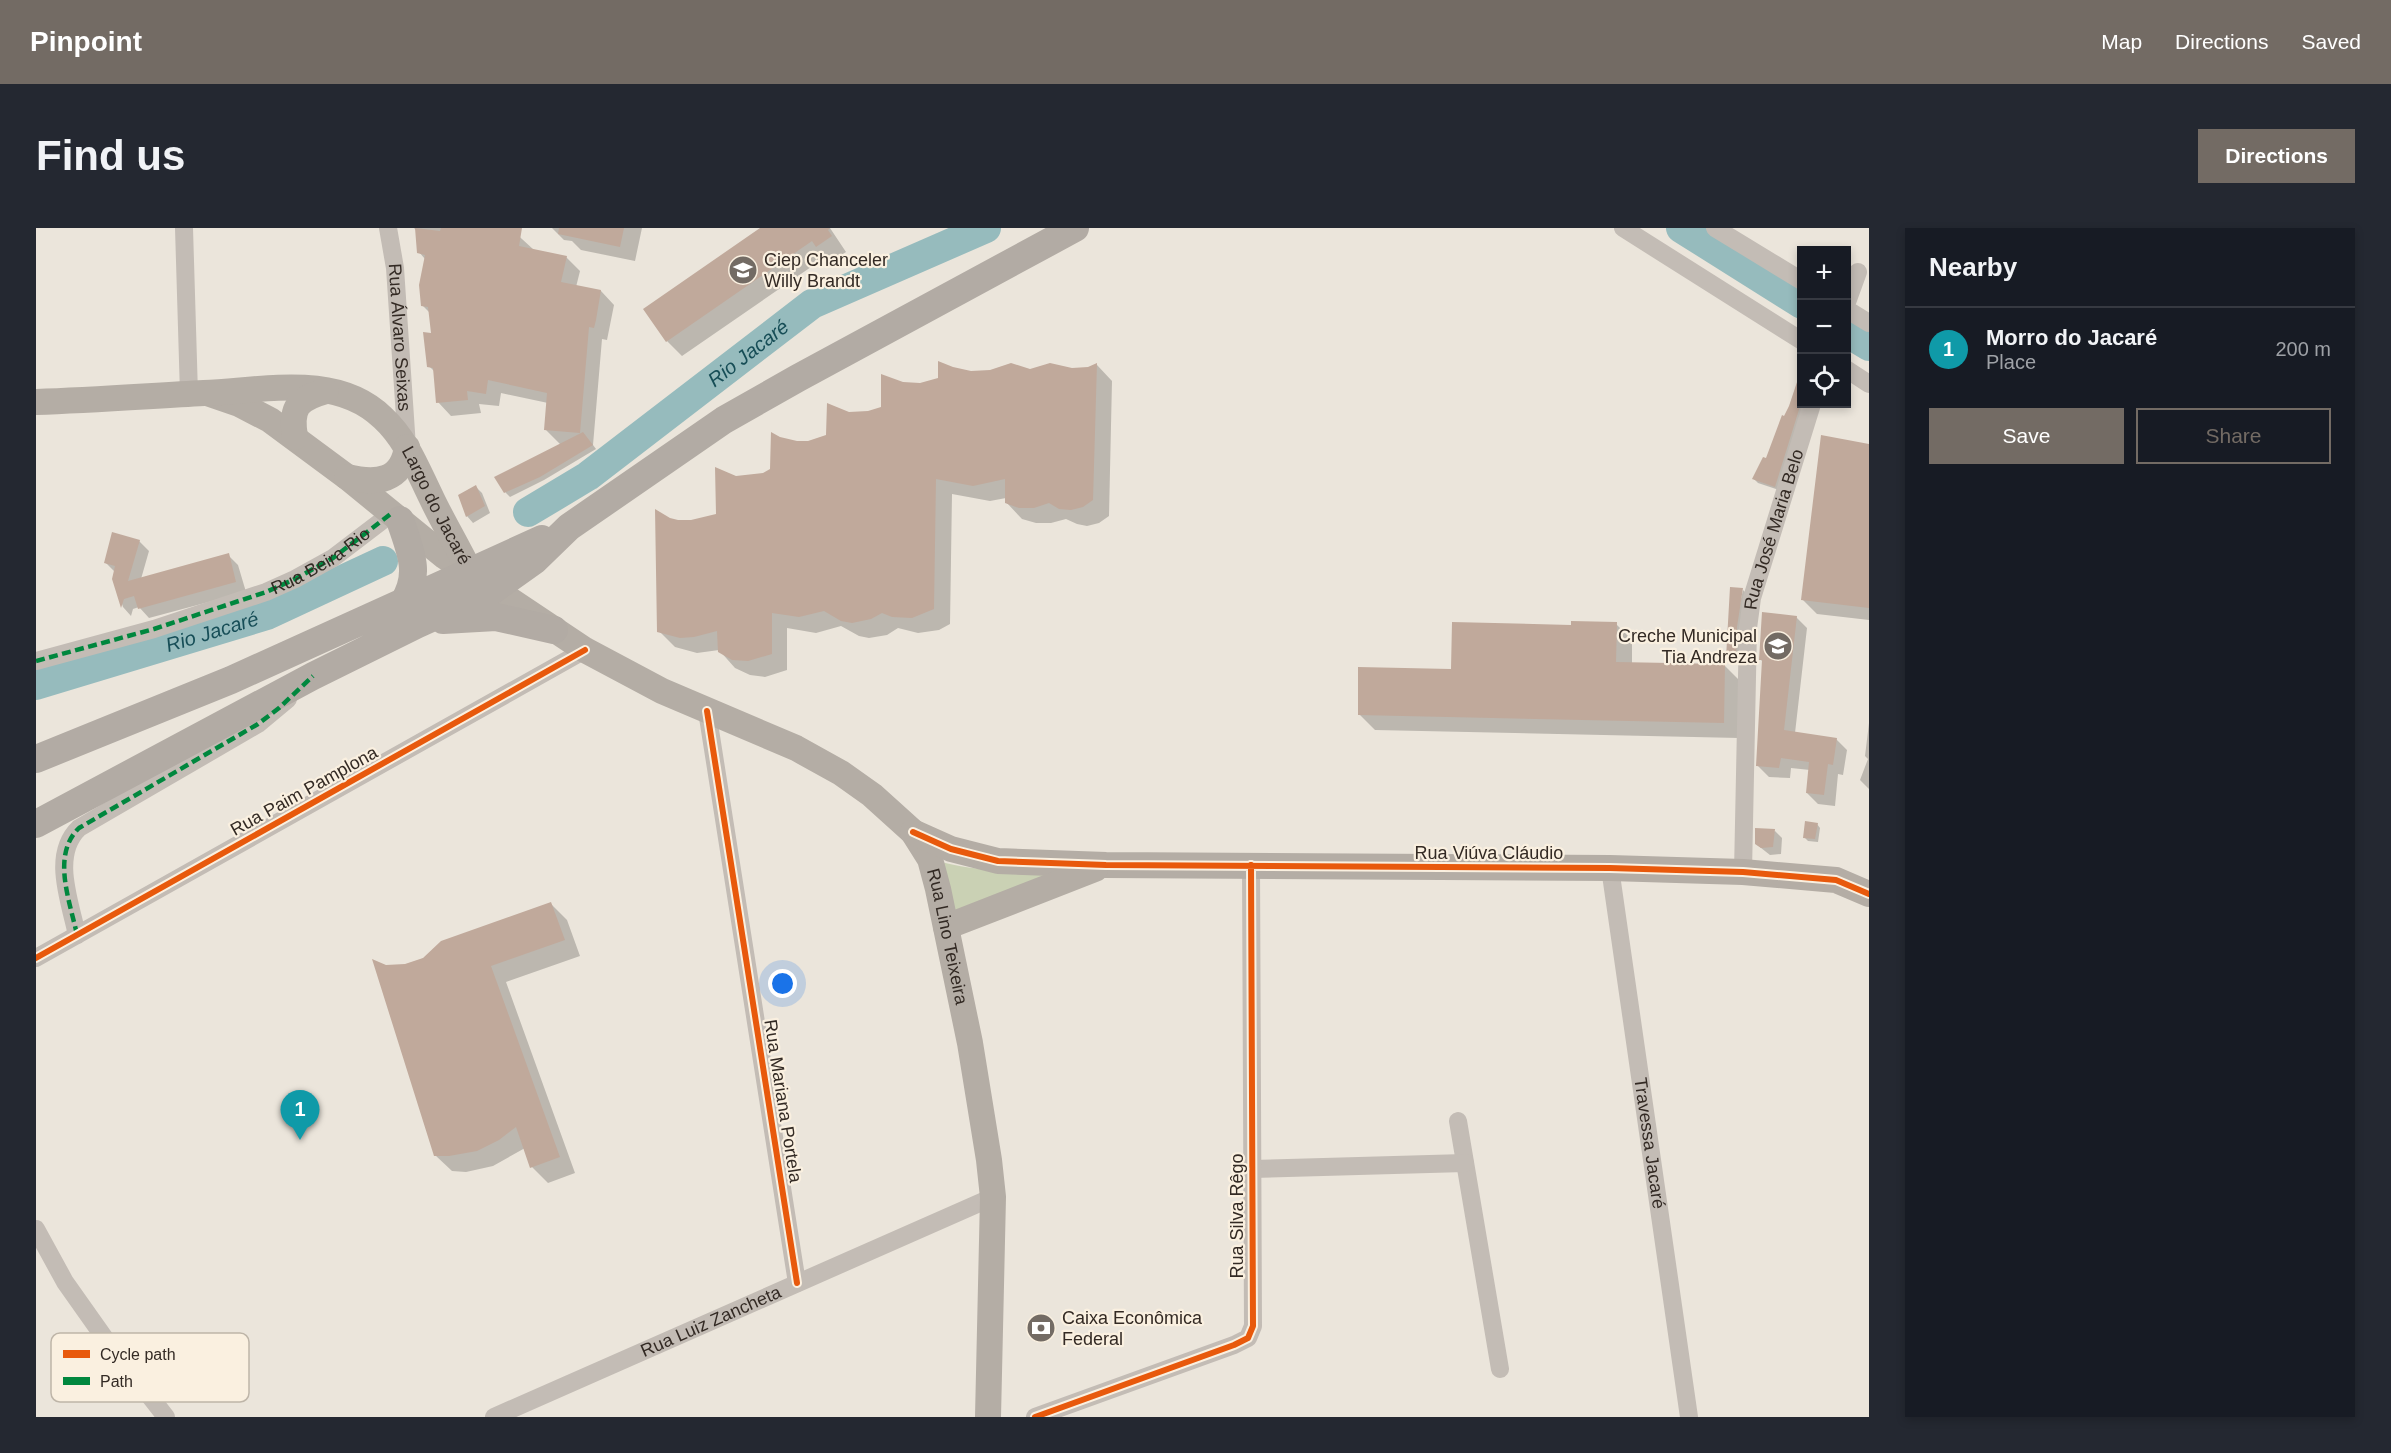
<!DOCTYPE html>
<meta charset="utf-8">
<style>
body{margin:0;font-family:Arial,sans-serif;background:#242831;color:#f1f3f6}
.controls{position:absolute;right:18px;top:18px;display:grid;overflow:hidden;border-radius:0px;box-shadow:0 3px 9px #0003}
.controls button{width:54px;height:54px;display:grid;place-items:center;padding:0;border:0;border-bottom:2px solid #363941;background:#171b24;color:#f1f3f6;font:30px sans-serif}
.you{position:absolute;left:747px;top:756px;width:21px;height:21px;margin:-15px;border:4px solid #fff;border-radius:50%;background:#1a73e8;box-shadow:0 0 0 9px #1a73e833}
.badge{display:grid;place-items:center;width:39px;height:39px;border-radius:50%;background:#736b64;color:#fff;font-size:20px;font-weight:700}
.pin{position:absolute;translate:-50% -50px;filter:drop-shadow(0 2px 3px #0008)}
.pin::after{content:'';position:absolute;top:32px;width:21px;height:18px;background:inherit;clip-path:polygon(0 0,100% 0,50% 100%)}
.list{margin:0;padding:0;list-style:none}
h2{display:flex;justify-content:space-between;align-items:center;height:78px;margin:0;padding:0 24px;font-size:26px}
h2 small{font-size:20px;font-weight:400;color:#9ea1a6}
.list li{display:grid;grid-template-columns:39px 1fr auto;gap:18px;align-items:center;box-sizing:border-box;height:84px;padding:0 24px;border-top:2px solid #363941}
.list b{display:block;font-size:22px;white-space:nowrap}
.list p{margin:0;font-size:20px;white-space:nowrap;color:#9ea1a6}
.list em{font-size:20px;font-style:normal;color:#9ea1a6}
.actions{display:flex;gap:12px;padding:18px 24px}
.actions a{flex:1;padding:14px 0;border:2px solid #736b64;border-radius:0px;text-align:center;font-size:21px;color:#736b64}
.actions .main{background:#736b64;color:#fff}
.icon{flex:none;width:33px;height:33px;fill:none;stroke:currentColor;stroke-width:2;stroke-linecap:round;stroke-linejoin:round}
.map{position:relative;flex:none;width:1833px;height:1189px;overflow:hidden;border-radius:0px}
header{display:flex;align-items:center;gap:36px;box-sizing:border-box;height:84px;padding:0 30px;background:#736b64;color:#fff}
header strong{font-size:28px}
nav{display:flex;gap:33px;margin-inline-start:auto;font-size:21px}
.intro{display:flex;align-items:center;justify-content:space-between;box-sizing:border-box;height:144px;padding:0 36px}
h1{margin:0;font-size:42px}
.button{padding:15px 27px;border-radius:0px;background:#736b64;color:#fff;font-size:21px;font-weight:700}
main{display:flex;gap:36px;padding:0 36px}
aside{flex:1;background:#171b24;border-radius:0px;box-shadow:0 3px 9px #0003}
.map>svg:first-child{display:block}
</style>
<header>
<strong>Pinpoint</strong>
<nav><a>Map</a><a>Directions</a><a>Saved</a></nav>
</header>
<div class="intro"><h1>Find us</h1><a class="button">Directions</a></div>
<main>
<div class="map">
<svg width="1833" height="1189" viewBox="0 0 1833 1189">
<rect width="100%" height="100%" fill="#ebe5db"/>
<path fill="#cad1b4" d="M905 634C947 645 984 642 1027 642L919 685Z"/>
<path fill="#0003" d="M378 0H474L498 22 530 29 544 43 540 59 565 63 578 77 571 112 566 111 557 217 560 221 508 252 474 269 470 265 460 249 525 217 510 202 512 175 465 165 463 178 443 176 445 185 415 188 402 174 399 144 393 138 397 106 394 85 386 77 389 31 383 24 381 3Z
M516 0H606L599 33 545 22 536 13 528 12Z
M727 0H794L810 24 796 33 791 28 646 128 631 113Z
M1061 137 1076 153 1073 288 1063 295 1051 298 1041 296 1030 291 1015 295H1000L986 291 970 274V270L954 273 916 266 914 396 903 402 882 405 862 400 851 407 833 410 823 408 805 398 780 405 751 400V442L729 449 714 447 699 440 683 422 661 425 639 419 623 403 634 292 655 294 681 287 687 246 708 250 719 249 736 242 761 215 772 214 792 208 813 185H832L846 180 867 155 884 156 934 144 1036 142 1052 140Z
M1766 152V176H1770L1743 262 1722 255 1718 251 1731 232Z
M1833 217V392L1781 386 1766 371Z
M440 259 446 265 454 285 437 295 431 288Z
M103 313 113 323 105 351 192 327 202 337 210 364 113 390 103 379 97 381 95 388 87 379 78 351 79 344 69 334Z
M1707 362 1713 368 1706 436H1698L1692 429Z
M1760 389 1771 400 1759 505 1800 511 1811 522 1807 547 1802 546 1799 578 1782 576 1771 565 1774 542 1755 540 1754 550 1733 549 1722 538 1728 435 1724 431Z
M1580 396 1596 412V436L1689 438 1705 454 1703 510 1339 502 1323 486 1417 442 1537 398Z
M1833 495V561L1824 552 1832 531 1829 528Z
M1781 596 1784 600 1782 614 1772 613 1768 609Z
M1739 603 1746 610 1745 626 1734 627 1720 616Z
M515 676 531 692 544 728 470 754 539 945 512 955 496 939 489 920 457 938 430 944 416 943 399 927 350 738H369Z"/>
<g fill="none" stroke-linecap="round" stroke-linejoin="round">
<g stroke="#96bbbd" stroke-width="30">
<path d="M1645 0 1766 76"/>
<path d="M1810 104 1833 118"/>
<path id="s1" d="M492 284 552 248 776 76 950 0"/>
<path id="s2" d="M0 457 231 387 347 333"/>
</g>
</g>
<path fill="#c0a99b" d="M379 0 404 3 405 0H486L483 18 531 28 525 54 565 62 560 92 558 100 553 99 544 205 508 202 511 165 452 152 450 166 431 163 432 172 400 175 397 140 391 139 387 104 395 105 392 79 385 78 383 57 389 27 381 25Z
M523 0H588L584 19 522 6Z
M724 0H794L792 2 796 8 780 19 776 13 630 114 607 81Z
M902 133 917 139 935 143 954 142 975 135 994 141 1014 135 1036 140 1052 139 1061 135 1057 272 1047 279 1035 282 1023 281 1013 275 998 280H983L969 275V251L937 258 900 251 898 381 876 390 856 389 846 385 835 391 816 395 805 393 788 383 763 389 736 385V426L712 433 696 432 682 424 681 403 658 409 644 410 621 404 619 281 634 290 642 292H655L680 286 679 239 700 248 727 245 734 241 735 204 744 209 761 213H772L790 207 791 175 813 184 832 183 845 179V146L867 154 884 155 902 150Z
M1763 148 1766 149V172L1739 259 1716 251 1727 229 1730 230 1746 187 1748 188 1753 178Z
M547 204 557 217 504 249 468 265 458 249Z
M1785 207 1833 216V380L1765 372Z
M440 257 449 278 430 289 422 267Z
M76 304 104 312 92 353 193 325 200 354 102 381 98 368 88 371 85 380 76 351 79 338 68 335Z
M1694 359 1707 360 1701 399 1700 431 1690 430Z
M1726 384 1761 388 1748 502 1801 510 1797 537 1792 536 1788 567 1770 565 1773 534 1745 530 1743 540 1720 538 1726 432H1723Z
M1535 393 1581 394 1580 434 1689 436 1688 495 1322 487V439L1415 441 1416 394 1535 397Z
M1769 593 1782 595 1779 611 1767 610Z
M1719 600 1739 601 1737 619 1725 620 1719 616Z
M515 674 529 712 455 738 524 929 494 940 480 899 463 912 441 923 413 928H398L336 731 350 737 369 736 387 730 405 713Z"/>
<g fill="none" stroke-linecap="round" stroke-linejoin="round">
<g stroke="#c3bcb5" stroke-width="18">
<path d="M148 0 153 166"/>
<path id="s3" d="M352 0 359 40 371 219"/>
<path d="M1587 0 1766 113"/>
<path d="M1679 0 1766 53"/>
<path d="M1810 77 1822 44"/>
<path d="M1810 81 1833 95"/>
<path d="M1810 141 1833 156"/>
<path d="M0 433 118 401 230 364 259 351 297 330 356 285"/>
<path d="M671 483 761 1055"/>
<path id="s4" d="M1574 640 1653 1189"/>
<path id="s5" d="M1707 644 1712 400 1716 370 1776 176"/>
<path d="M41 707C34 673 15 627 43 600L222 496 252 471"/>
<path d="M0 730 549 422"/>
<path d="M1422 893 1464 1141"/>
<path d="M1216 941 1429 935"/>
<path d="M0 1001 29 1054 70 1112 130 1189"/>
<path id="s6" d="M458 1189 957 969"/>
<path d="M999 1189 1198 1117 1212 1110 1217 1098 1215 637"/>
</g>
<g stroke="#b4ada5" stroke-width="26">
<path id="s7" d="M171 165 203 176 234 192 311 249 408 328 549 422 626 463 760 520 805 545 836 567 877 604 894 631 902 661 934 815 953 932 957 969 952 1189"/>
<path id="s8" d="M0 174C56 172 112 168 168 165 226 163 300 144 347 190 371 212 382 243 396 271 408 296 422 319 434 344"/>
<path d="M259 209C254 179 262 171 290 163"/>
<path d="M311 249C340 256 366 254 371 219"/>
<path d="M877 604 915 621 962 633 1070 637 1574 640 1707 644 1800 652 1833 666"/>
<path d="M910 699 1059 641"/>
</g>
<path stroke="#b2aba4" stroke-width="28" d="M364 292C374 322 386 346 367 375
M407 392 460 389 518 402
M0 531 195 452 506 311
M0 596 277 448 382 396 457 362 499 332 533 299 688 192 762 150 1039 0"/>
<g stroke="#00873e" stroke-width="4.5" stroke-dasharray="9 4.5" stroke-linecap="butt">
<path id="s9" d="M0 433 118 401 230 364 259 351 297 330 356 285"/>
<path d="M41 707C34 673 15 627 43 600L222 496 243 480 277 448"/>
</g>
<g stroke="#faf0e0" stroke-width="10">
<path id="cycleway" d="M671 483 761 1055
M877 604 915 621 962 633 1070 637 1574 640 1707 644 1800 652 1833 666
M0 730 549 422
M999 1189 1198 1117 1212 1110 1217 1098 1215 637"/>
</g>
<use href="#cycleway" stroke="#e8590c" stroke-width="6"/>
</g>
<defs>
<g id="school-disc" transform="scale(1.5)"><circle r="9.5" fill="#736b64" stroke="#faf0e0"/><path d="M0-5L7-2L0 1L-7-2ZM-4 1L0 2.5L4 1V4Q0 6-4 4Z" fill="#fff"/></g>
<g id="bank-disc" transform="scale(1.5)"><circle r="9.5" fill="#736b64" stroke="#faf0e0"/><path d="M-6-4H6V4H-6ZM0-2.3a2.3 2.3 0 1 0 0 4.6a2.3 2.3 0 1 0 0-4.6Z" fill="#fff"/></g>
</defs>
<g fill-rule="evenodd">
<use href="#school-disc" x="707" y="42"/>
<use href="#school-disc" x="1742" y="418"/>
<use href="#bank-disc" x="1005" y="1100"/>
</g>
<g text-anchor="middle" stroke-width="4.5" stroke-linejoin="round" paint-order="stroke">
<g font-size="18" fill="#332a24" stroke="#faf0e0" text-anchor="start">
<text x="728" y="38">Ciep Chanceler<tspan x="728" dy="21">Willy Brandt</tspan></text>
<text x="1721" y="414" text-anchor="end">Creche Municipal<tspan x="1721" dy="21">Tia Andreza</tspan></text>
<text x="1026" y="1096">Caixa Econômica<tspan x="1026" dy="21">Federal</tspan></text>
</g>
<g font-size="18" fill="#332a24" stroke="#faf0e0">
<text dy="6" stroke="none"><textPath href="#s3" startOffset="110">Rua Álvaro Seixas</textPath></text>
<text dy="6" stroke="none"><textPath href="#s8" startOffset="458">Largo do Jacaré</textPath></text>
<text dy="6" stroke="none"><textPath href="#s5" startOffset="346">Rua José Maria Belo</textPath></text>
<text dy="6" stroke="none"><textPath href="#s9" startOffset="303">Rua Beira Rio</textPath></text>
<text transform="translate(268 563) rotate(-29)" y="6">Rua Paim Pamplona</text>
<text x="1453" y="631">Rua Viúva Cláudio</text>
<text dy="6" stroke="none"><textPath href="#s7" startOffset="948">Rua Lino Teixeira</textPath></text>
<text transform="translate(747 873) rotate(81)" y="6">Rua Mariana Portela</text>
<text dy="6" stroke="none"><textPath href="#s4" startOffset="278">Travessa Jacaré</textPath></text>
<text transform="translate(1201 988) rotate(-90)" y="6">Rua Silva Rêgo</text>
<text dy="6" stroke="none"><textPath href="#s6" startOffset="237">Rua Luiz Zancheta</textPath></text>
</g>
<g font-size="20" font-style="italic" fill="#174e57" stroke="#faf0e0">
<text dy="7" stroke="none"><textPath href="#s1" startOffset="272">Rio Jacaré</textPath></text>
<text dy="7" stroke="none"><textPath href="#s2" startOffset="184">Rio Jacaré</textPath></text>
</g>
</g>
<rect x="15" y="1105" width="198" height="69" rx="9" fill="#faf0e0" stroke="#beb5a8" stroke-width="1.5"/>
<rect x="27" y="1122" width="27" height="8" fill="#e8590c"/>
<rect x="27" y="1149" width="27" height="8" fill="#00873e"/>
<g font-size="16" fill="#332a24">
<text x="64" y="1132">Cycle path</text>
<text x="64" y="1159">Path</text>
</g>
</svg>
<div class="controls">
<button>+</button>
<button>−</button>
<button><svg class="icon" aria-label="locate" viewBox="0 0 24 24"><circle cx="12" cy="12" r="6"/><path d="M12 2v4M12 18v4M2 12h4M18 12h4"/></svg></button>
</div>
<div class="you"></div>
<div class="pin badge" style="left:264px;top:912px;background:#0f9aa8">1</div>
</div>
<aside>
<h2>Nearby<small></small></h2>
<ul class="list">
<li><span class="badge" style="background:#0f9aa8">1</span><div><b>Morro do Jacaré</b><p>Place</p></div><em>200 m</em></li>
</ul>
<div class="actions"><a class="main">Save</a><a>Share</a></div>
</aside>
</main>
